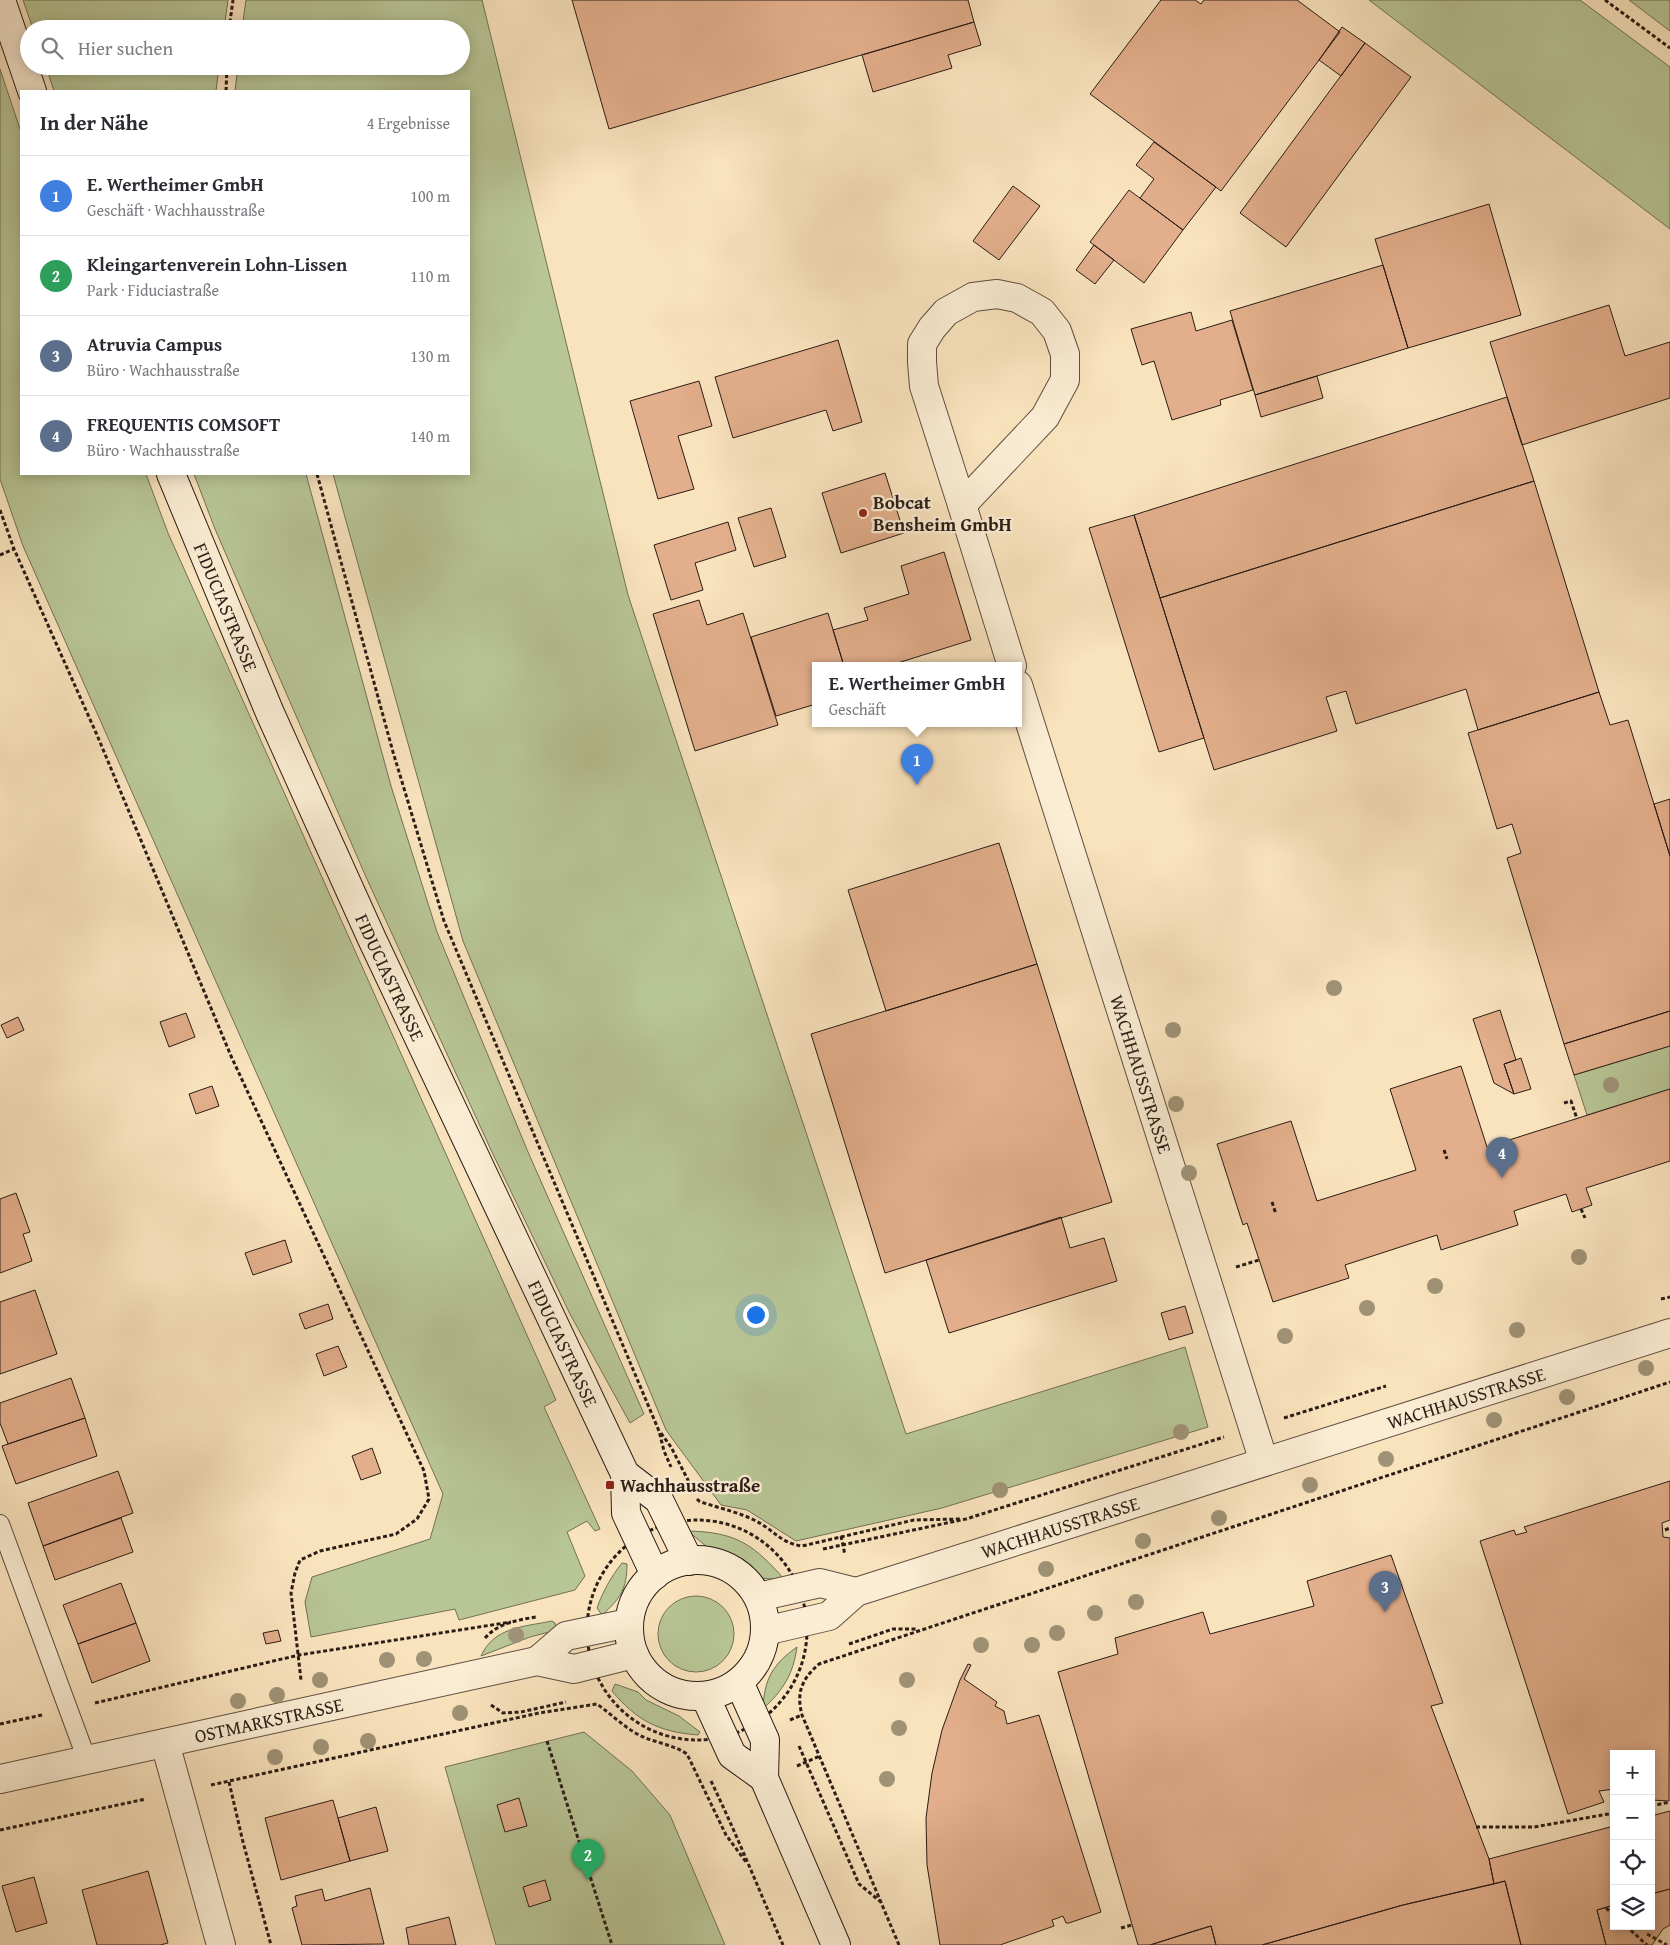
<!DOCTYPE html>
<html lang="de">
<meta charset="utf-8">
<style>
body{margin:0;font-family:"Gentium Book Plus",serif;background:#f2f2f3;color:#2b2b33}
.controls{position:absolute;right:15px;bottom:15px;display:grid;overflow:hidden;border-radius:0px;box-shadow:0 2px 12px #0003}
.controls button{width:45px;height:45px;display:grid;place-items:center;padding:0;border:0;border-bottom:1px solid #e1e1e2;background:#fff;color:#2b2b33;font:25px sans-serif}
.you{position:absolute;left:755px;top:1314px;width:18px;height:18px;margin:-12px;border:4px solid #fff;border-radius:50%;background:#1a73e8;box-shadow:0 0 0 8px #1a73e833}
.badge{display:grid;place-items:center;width:32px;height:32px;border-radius:50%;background:#111827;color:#fff;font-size:16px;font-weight:700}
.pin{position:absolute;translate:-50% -41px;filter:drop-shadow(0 1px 2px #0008)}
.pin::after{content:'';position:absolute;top:26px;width:18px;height:15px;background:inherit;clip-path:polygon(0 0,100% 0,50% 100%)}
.popup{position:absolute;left:812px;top:662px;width:210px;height:65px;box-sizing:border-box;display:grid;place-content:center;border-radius:0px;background:#fff;filter:drop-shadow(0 1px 4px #0005);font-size:16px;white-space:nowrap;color:#7c7c81}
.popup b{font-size:19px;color:#2b2b33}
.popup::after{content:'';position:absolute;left:50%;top:100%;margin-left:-10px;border:10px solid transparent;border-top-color:#fff}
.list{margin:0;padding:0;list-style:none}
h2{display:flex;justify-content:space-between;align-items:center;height:65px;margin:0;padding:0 20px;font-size:21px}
h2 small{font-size:16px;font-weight:400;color:#7c7c81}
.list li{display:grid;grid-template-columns:32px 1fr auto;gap:15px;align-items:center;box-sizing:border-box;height:80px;padding:0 20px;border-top:1px solid #e1e1e2}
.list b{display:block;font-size:19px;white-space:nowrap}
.list p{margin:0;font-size:16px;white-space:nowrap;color:#7c7c81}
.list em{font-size:16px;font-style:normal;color:#7c7c81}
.icon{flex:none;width:28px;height:28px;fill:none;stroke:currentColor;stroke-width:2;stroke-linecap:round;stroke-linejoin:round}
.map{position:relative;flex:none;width:1670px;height:1945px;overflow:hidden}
.search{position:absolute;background:#fff;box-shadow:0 2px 12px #0003;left:20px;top:20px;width:450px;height:55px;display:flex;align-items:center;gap:12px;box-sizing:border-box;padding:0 18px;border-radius:28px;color:#7c7c81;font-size:19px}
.panel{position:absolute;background:#fff;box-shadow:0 2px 12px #0003;left:20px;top:90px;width:450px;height:385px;border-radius:0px}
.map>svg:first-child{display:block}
</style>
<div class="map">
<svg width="1670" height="1945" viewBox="0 0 1670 1945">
<rect width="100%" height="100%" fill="#f9e3bd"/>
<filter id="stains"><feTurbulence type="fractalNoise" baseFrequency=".004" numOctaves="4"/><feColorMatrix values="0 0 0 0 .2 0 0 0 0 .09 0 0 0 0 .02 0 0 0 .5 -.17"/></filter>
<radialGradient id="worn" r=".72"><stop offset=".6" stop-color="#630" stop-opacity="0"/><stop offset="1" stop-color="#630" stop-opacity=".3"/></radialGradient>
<path fill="#b8c595" stroke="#717056" d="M23 0H228L224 29H33Z
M246 0H482L628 595 906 1434 1185 1347 1208 1427 942 1508 796 1541 747 1510 721 1505 666 1430 463 941 333 474H469V91H235L238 66H461V29H242Z
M1369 0H1580L1670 67V229Z
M1629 0H1670V31Z
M46 66H219L216 91H54Z
M0 69 21 132V474H146L168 533 556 1400 544 1407 600 1529 595 1531 587 1521 567 1532 585 1576 575 1590 459 1620 455 1609 311 1637 305 1602 312 1577 430 1539 443 1494 23 546 0 479Z
M194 474H306L391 786 437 932 528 1152 644 1414 630 1423 570 1314 491 1150 366 877 215 529Z
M1670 1046V1089L1587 1115 1574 1075Z
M688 1531C737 1532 754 1545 785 1580L760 1578 731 1559 714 1553Z
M622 1563 627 1564C627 1589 620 1599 602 1615L597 1608C603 1591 611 1577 622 1563Z
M658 1634a38 38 0 1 1 76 0a38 38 0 1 1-76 0Z
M552 1621 555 1623 557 1630 530 1637 481 1656C494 1627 523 1627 552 1621Z
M797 1647C793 1675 783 1690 763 1709 764 1679 773 1664 797 1647Z
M615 1684 638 1692 646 1700 679 1716 700 1732 698 1735C659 1732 637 1721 612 1691Z
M584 1732 632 1771 670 1815 725 1945H496L445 1767Z"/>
<path fill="#e2ae8b" stroke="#2a1c16" d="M572 0H968L974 22 609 129Z
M1161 0H1195L1201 4 1204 0H1297L1340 32 1221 191 1090 94Z
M974 22 981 45 948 55 952 68 873 92 862 55Z
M1342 27 1365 43 1341 76 1319 60Z
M1365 43 1411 77 1286 247 1240 213Z
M1154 142 1216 187 1183 230 1140 198 1154 179 1136 165Z
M1013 186 1040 206 999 260 973 241Z
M1129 190 1183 230 1144 283 1090 242Z
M1489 204 1521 315 1408 348 1375 239Z
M1094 245 1114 260 1095 284 1076 270Z
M1383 265 1408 348 1255 395 1230 311Z
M1609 305 1625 356 1670 342V398L1522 445 1490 342Z
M1191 312 1196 331 1232 320 1253 390 1220 400 1221 405 1172 420 1154 361 1142 365 1131 329Z
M838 340 862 422 833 431 826 410 733 438 715 377Z
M1317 376 1323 398 1261 417 1255 395Z
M699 381 712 426 678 436 694 489 658 499 630 401Z
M1507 397 1534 481 1160 598 1134 515Z
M885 473 904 533 841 553 822 493Z
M1534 481 1599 692 1478 730 1466 689 1356 724 1346 691 1326 697 1337 731 1214 770 1160 598Z
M771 508 786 557 754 567 738 518Z
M1134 515 1204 738 1159 752 1089 528Z
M728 522 736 550 695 563 703 590 671 600 654 545Z
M944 552 971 640 888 666H844L833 630 868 620 864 608 909 594 901 566Z
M699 600 707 625 743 613 778 725 695 751 653 614Z
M828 613 844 666H816V704L776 716 751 637Z
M1599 692 1610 725 1628 720 1670 856V1011L1564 1044 1507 858 1521 853 1512 824 1497 829 1468 733Z
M1670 799V856L1654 804Z
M999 843 1037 964 886 1011 848 890Z
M1037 964 1112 1202 885 1273 811 1034Z
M1500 1010 1516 1060 1504 1064 1514 1094 1494 1083 1473 1019Z
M1670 1011V1046L1574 1075 1564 1044Z
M186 1013 195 1037 169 1047 160 1022Z
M18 1017 24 1030 7 1038 1 1025Z
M1521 1058 1531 1089 1514 1094 1504 1064Z
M1461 1066 1487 1147 1670 1089V1161L1586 1188 1592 1205 1572 1212 1566 1194 1514 1211 1518 1225 1441 1250 1437 1235 1345 1265 1349 1278 1273 1302 1247 1223 1243 1225 1217 1144 1291 1121 1317 1201 1416 1170 1390 1089Z
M212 1086 219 1106 196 1114 189 1094Z
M16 1193 30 1232 23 1234 32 1261 0 1273V1199Z
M1061 1217 1070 1248 1104 1238 1117 1281 949 1333 926 1260Z
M285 1240 292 1262 253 1275 245 1253Z
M35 1290 57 1354 0 1374V1302Z
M328 1304 333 1319 305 1329 299 1314Z
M1185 1306 1193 1333 1169 1340 1161 1313Z
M338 1346 347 1367 324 1376 316 1354Z
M71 1378 85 1418 8 1444 0 1423V1403Z
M85 1418 97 1456 16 1484 2 1446Z
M372 1448 381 1473 361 1480 352 1456Z
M118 1471 133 1513 43 1546 28 1503Z
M1670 1481V1520L1662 1523 1663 1537 1670 1538 1669 1801 1651 1800V1754H1614V1789L1599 1791 1604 1802 1568 1814 1480 1541 1514 1530 1516 1535 1527 1532 1524 1527Z
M121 1518 133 1552 55 1580 43 1546Z
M1391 1555 1443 1703 1431 1706 1489 1859 1494 1884 1403 1905 1262 1945H1216L1211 1926 1150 1945H1138L1058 1672 1118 1654 1115 1638 1203 1612 1210 1634 1314 1606 1307 1581Z
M121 1583 136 1623 78 1644 63 1605Z
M136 1623 150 1661 92 1683 78 1644Z
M278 1630 281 1641 266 1644 263 1633Z
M968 1664 971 1665 964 1679 997 1702 995 1706 1004 1711 1007 1724 1039 1715 1101 1912 1069 1923H1066L1063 1916 1058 1918 1052 1920 1054 1926 1000 1945H940L927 1865 926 1818 932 1773 942 1730 960 1680Z
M519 1798 527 1826 505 1832 497 1805Z
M333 1800 350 1861 281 1880 265 1818Z
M376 1807 388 1851 350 1861 338 1818Z
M1670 1811V1889L1651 1894V1816Z
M1614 1826V1905L1597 1910 1606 1945H1521L1505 1881 1494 1884 1489 1859Z
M148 1871 168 1943 160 1945H97L82 1890Z
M34 1877 47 1923 16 1932 2 1886Z
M545 1880 551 1900 529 1907 523 1887Z
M1505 1881 1521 1945H1262L1403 1905Z
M370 1888 384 1944 302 1945 292 1908 297 1906 295 1896 322 1889 325 1901Z
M1670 1889V1925L1663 1929 1652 1945H1606L1597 1910 1614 1905V1926H1651V1894Z
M449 1917 456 1945H409L406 1928Z
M1211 1926 1216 1945H1150L1194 1931Z"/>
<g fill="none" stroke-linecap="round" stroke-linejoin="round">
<g stroke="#5e4e40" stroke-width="20">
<path id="lane" d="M0 1524 87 1760"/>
</g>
<g stroke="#5e4e40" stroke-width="30">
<g id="street">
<path d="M997 294 1017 298 1042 312 1057 331 1065 354V380L1045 417 962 505 924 386 922 362V344L932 328 946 312 973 297Z"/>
<path d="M962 505 1012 666"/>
<path id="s1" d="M1018 685 1264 1462"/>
<path d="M758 1597 820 1583 856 1592"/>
<path id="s2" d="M765 1631 829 1616 856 1592 1670 1333"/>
<path d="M537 1661 566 1636 629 1623"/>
<path d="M165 1743 221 1945"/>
<path id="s3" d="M0 1779 537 1661 574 1669 634 1654"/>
</g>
</g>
<g stroke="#2a1c16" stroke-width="30">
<g id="secondary">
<path d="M1 0 32 91"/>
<path id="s4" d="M171 474 270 713 372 939 625 1474 626 1513 655 1575"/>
<path d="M625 1474 659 1500 689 1561"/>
<circle cx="697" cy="1628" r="68"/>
<path d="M739 1682 765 1740 764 1778 836 1945"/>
<path d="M705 1696 732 1755 764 1778"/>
</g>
</g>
<path stroke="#2a1c16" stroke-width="3" stroke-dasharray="4 2.5" stroke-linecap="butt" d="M1605 0 1670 48
M229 29 233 0
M226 91 227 66
M317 474 393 752 444 921 659 1431 664 1451 671 1467
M0 510 14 549 97 735 231 1056 424 1471 429 1499 417 1519 396 1534 320 1551 300 1560 295 1573 291 1593 301 1680
M0 555 14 549
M1564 1103 1571 1101 1577 1119
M1444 1150 1447 1159
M1272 1202 1276 1214
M1581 1209 1585 1218
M1236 1267 1259 1260
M1661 1299 1670 1297
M1284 1418 1386 1386
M661 1433 671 1447 689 1482
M697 1499 699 1501C717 1508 736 1511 754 1520 773 1529 780 1543 802 1546L914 1520 960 1519
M587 1630a110 110 0 1 1 220 0a110 110 0 1 1-220 0Z
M1665 1530 1670 1528
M841 1536 845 1555
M823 1549 966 1519 1224 1437
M485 1638C498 1623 518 1620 536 1617
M849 1644 893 1629H916
M95 1703 299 1655 511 1622
M491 1705 503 1713 521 1712 566 1702
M790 1720 802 1715
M0 1724 42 1715
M547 1741 612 1945
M799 1746 859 1884 881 1902
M797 1766 820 1756
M711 1781C737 1835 759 1890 783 1945
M229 1782 243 1842 271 1945
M211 1785 539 1713 597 1704C611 1714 624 1727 639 1735 655 1743 672 1744 687 1754L726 1835 746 1862
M1651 1806 1670 1802
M1476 1827H1534L1614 1813
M0 1830 146 1799
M1606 1908 1614 1915
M1626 1926 1647 1945
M1121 1928 1132 1925
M1647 1934 1667 1945
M899 1945 802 1715C796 1692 802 1679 819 1664L1670 1382"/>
<use href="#lane" stroke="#fbedd4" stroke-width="18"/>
<use href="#street" stroke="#fbedd4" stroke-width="28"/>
<use href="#secondary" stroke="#fbedd4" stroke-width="28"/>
</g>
<g fill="#9f9276">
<circle cx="1334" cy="988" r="8"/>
<circle cx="1173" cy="1030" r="8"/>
<circle cx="1611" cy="1085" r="8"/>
<circle cx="1176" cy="1104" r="8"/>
<circle cx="1189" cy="1173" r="8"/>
<circle cx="1579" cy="1257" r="8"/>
<circle cx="1435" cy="1286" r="8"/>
<circle cx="1367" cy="1308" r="8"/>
<circle cx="1517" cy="1330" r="8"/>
<circle cx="1285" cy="1336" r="8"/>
<circle cx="1646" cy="1368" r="8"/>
<circle cx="1567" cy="1397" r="8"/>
<circle cx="1494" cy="1420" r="8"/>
<circle cx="1181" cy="1432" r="8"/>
<circle cx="1386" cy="1459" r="8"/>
<circle cx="1310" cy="1485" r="8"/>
<circle cx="1000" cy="1490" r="8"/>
<circle cx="1219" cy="1518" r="8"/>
<circle cx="1143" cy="1541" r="8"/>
<circle cx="1046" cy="1569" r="8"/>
<circle cx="1136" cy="1602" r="8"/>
<circle cx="1095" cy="1613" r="8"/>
<circle cx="1057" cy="1633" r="8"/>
<circle cx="516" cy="1635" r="8"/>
<circle cx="981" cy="1645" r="8"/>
<circle cx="1032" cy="1645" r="8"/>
<circle cx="424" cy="1659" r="8"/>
<circle cx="387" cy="1660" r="8"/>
<circle cx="320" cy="1680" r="8"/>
<circle cx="907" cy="1680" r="8"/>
<circle cx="277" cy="1695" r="8"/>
<circle cx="238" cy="1701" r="8"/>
<circle cx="460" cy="1713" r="8"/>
<circle cx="899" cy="1728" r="8"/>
<circle cx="368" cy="1741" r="8"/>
<circle cx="321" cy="1747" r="8"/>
<circle cx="275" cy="1757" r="8"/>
<circle cx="887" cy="1779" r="8"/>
</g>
<g fill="#8f2418" stroke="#fbedd4" stroke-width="2">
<circle cx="863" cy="513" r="5"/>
<rect x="605" y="1480" width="10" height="10" rx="2.5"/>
</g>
<g text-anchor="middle" stroke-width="4.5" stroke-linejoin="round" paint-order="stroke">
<g font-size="19" font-weight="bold" fill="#2a1c16" stroke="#fbedd4" text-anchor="start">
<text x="873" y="509">Bobcat<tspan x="873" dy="22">Bensheim GmbH</tspan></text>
<text x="620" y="1492">Wachhausstraße</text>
</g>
<g font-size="19" fill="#2a1c16" stroke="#fbedd4">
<text dy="7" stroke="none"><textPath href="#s4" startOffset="144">FIDUCIASTRASSE</textPath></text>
<text dy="7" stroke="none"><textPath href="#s4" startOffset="549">FIDUCIASTRASSE</textPath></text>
<text dy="7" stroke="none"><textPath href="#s1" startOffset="408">WACHHAUSSTRASSE</textPath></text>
<text dy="7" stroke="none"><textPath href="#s4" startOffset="954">FIDUCIASTRASSE</textPath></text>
<text dy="7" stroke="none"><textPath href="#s2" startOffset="742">WACHHAUSSTRASSE</textPath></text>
<text dy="7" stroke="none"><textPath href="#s2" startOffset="316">WACHHAUSSTRASSE</textPath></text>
<text dy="7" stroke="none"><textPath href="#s3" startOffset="275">OSTMARKSTRASSE</textPath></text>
</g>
</g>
<rect width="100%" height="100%" filter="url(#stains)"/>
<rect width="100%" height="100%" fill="url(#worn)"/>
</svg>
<div class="controls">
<button>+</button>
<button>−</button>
<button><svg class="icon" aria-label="locate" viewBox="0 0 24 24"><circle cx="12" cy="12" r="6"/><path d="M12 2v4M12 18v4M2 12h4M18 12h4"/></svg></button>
<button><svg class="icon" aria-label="layers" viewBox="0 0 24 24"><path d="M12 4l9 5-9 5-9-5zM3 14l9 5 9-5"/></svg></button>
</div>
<div class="you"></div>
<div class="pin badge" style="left:917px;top:785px;background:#3f7fe0">1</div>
<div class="popup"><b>E. Wertheimer GmbH</b>Geschäft</div>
<div class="pin badge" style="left:588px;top:1880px;background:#2e9e5b">2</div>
<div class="pin badge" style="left:1385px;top:1612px;background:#5c6f8a">3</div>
<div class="pin badge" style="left:1502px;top:1178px;background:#5c6f8a">4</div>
<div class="search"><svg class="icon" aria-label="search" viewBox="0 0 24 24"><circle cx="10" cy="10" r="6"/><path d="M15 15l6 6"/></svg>Hier suchen</div>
<section class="panel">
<h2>In der Nähe<small>4 Ergebnisse</small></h2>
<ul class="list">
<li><span class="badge" style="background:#3f7fe0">1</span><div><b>E. Wertheimer GmbH</b><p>Geschäft · Wachhausstraße</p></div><em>100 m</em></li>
<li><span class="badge" style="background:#2e9e5b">2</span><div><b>Kleingartenverein Lohn-Lissen</b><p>Park · Fiduciastraße</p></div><em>110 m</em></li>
<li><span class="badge" style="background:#5c6f8a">3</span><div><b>Atruvia Campus</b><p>Büro · Wachhausstraße</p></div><em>130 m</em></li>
<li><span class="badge" style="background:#5c6f8a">4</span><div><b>FREQUENTIS COMSOFT</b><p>Büro · Wachhausstraße</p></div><em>140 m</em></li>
</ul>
</section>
</div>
